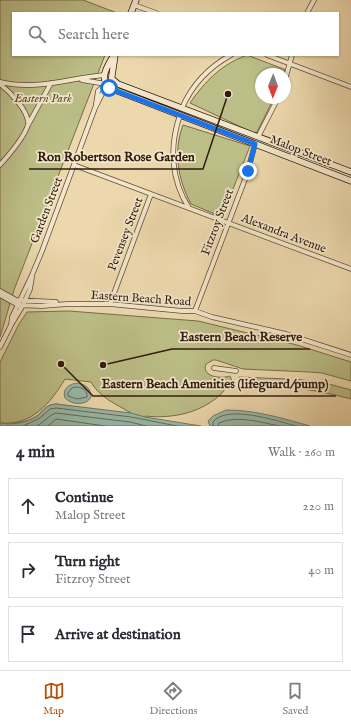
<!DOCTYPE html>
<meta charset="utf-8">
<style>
body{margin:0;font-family:"IM FELL English",serif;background:#f7f7f7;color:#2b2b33}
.compass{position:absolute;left:255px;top:68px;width:36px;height:36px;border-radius:50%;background:#fff;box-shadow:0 1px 3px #0004;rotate:181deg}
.stop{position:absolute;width:12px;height:12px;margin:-9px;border:3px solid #1a73e8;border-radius:50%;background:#fff}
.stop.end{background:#1a73e8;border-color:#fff;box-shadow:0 1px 4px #0008}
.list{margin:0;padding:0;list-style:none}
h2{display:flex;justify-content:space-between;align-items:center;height:52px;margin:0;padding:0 16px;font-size:17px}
h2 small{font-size:13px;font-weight:400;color:#7c7c81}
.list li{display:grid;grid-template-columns:26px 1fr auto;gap:12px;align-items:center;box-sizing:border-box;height:56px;margin:0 8px 8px;padding:0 8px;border:1px solid #e1e1e2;border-radius:0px}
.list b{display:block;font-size:15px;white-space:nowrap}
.list p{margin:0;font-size:13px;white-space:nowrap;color:#7c7c81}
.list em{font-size:13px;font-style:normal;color:#7c7c81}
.icon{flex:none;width:22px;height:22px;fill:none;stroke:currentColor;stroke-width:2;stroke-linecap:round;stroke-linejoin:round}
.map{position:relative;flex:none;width:351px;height:426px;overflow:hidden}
.search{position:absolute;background:#fff;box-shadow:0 1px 3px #0004;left:12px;right:12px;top:12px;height:44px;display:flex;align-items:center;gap:10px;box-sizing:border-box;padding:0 14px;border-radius:0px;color:#7c7c81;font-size:15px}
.sheet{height:244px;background:#fff}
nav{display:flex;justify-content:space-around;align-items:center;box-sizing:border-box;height:56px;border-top:1px solid #e1e1e2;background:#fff;font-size:11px;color:#7c7c81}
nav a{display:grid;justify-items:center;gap:2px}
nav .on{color:#b45309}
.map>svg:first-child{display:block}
</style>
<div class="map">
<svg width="351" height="426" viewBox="0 0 351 426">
<rect width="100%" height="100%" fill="#edd8ad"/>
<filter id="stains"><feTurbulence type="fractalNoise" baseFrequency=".005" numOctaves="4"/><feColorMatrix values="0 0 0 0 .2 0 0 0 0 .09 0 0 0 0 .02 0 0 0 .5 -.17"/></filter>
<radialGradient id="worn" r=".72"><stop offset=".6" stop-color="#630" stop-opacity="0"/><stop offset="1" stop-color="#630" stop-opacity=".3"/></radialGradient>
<path fill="#bcbe87" stroke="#766d4a" d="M0 0H83L117 13H13V55H105L14 290 0 337Z
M247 55 286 70 284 74H261V98H274L256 134 190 103C205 81 222 64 247 55Z
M183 125 250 146 222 217 191 204C178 180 173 151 183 125Z
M69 311 198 321 297 345 351 362V381L322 373 309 372 243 369 216 360H213L206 364C201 377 221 379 230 376L232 381C228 385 225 389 222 393 202 413 172 419 145 416L144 426 10 424C19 423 29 421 37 416 45 410 45 405 56 404L114 412 131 413C116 404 100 398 91 382L65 379C50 404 31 426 0 423V362L19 324 27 312Z
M239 377 287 379 286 388 239 386Z
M295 379 325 383 351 390V399C332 394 314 390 295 388Z"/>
<path fill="#99baa9" stroke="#6f7b6b" d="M77 383C85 384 91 388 91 397 86 406 72 405 65 398 62 389 69 384 77 383Z
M56 404 131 413 145 417 201 426H0V423C13 425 26 423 37 416 45 410 45 405 56 404Z
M226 410C255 410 282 418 310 426H210L208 421 213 416Z"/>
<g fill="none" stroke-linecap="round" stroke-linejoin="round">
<path stroke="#646b5c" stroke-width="1" d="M78 387C83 388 88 391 87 397L77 399 68 396V393L72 388Z
M23 426 40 418 50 409 56 408 131 417 177 426
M37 426C43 423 49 415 56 413L130 422 146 426
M48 426 56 419 105 426
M213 426V422C226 404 278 421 296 426
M218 426 219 423C237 415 260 422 279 426"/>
<g stroke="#5f4b36" stroke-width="5.5">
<path id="street" d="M134 5 156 13
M307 13 314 0
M267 55 351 87
M82 80 106 84
M285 80 292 55
M0 82C34 91 70 78 104 75
M0 84C9 91 29 111 28 124 26 135 8 156 0 165
M96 104 98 91 106 84
M182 108C192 85 209 67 231 55
M180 115C169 147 171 180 189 208
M28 125 51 83
M258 137 278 98
M74 165 351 269
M0 291 16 300 56 302
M0 295 18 305 42 306 67 304H110L182 311H195L212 317 286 334 351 355
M110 304 151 194
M195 311 247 174 255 144
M11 325 12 317 32 275 42 251 95 108 102 94 109 87
M0 347 11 325 23 305 30 289 32 277
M214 368 236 371"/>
</g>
<g stroke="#301c0e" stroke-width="7">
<path id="secondary" d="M131 13 136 0
M114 55C108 65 98 79 110 88L351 181
M112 79 118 84 351 172
M111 82 115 55"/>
</g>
<use href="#street" stroke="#f3e6ca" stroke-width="4"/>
<use href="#secondary" stroke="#f3e6ca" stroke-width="5.5"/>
</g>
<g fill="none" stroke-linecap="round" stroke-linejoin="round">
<path stroke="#1a73e8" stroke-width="5" d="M109 88 255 144 248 171"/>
</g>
<g text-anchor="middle" stroke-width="3.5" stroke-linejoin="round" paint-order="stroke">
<g font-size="12" font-style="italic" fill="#5a4d32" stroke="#f3e6ca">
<text x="43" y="102">Eastern Park</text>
</g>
<g font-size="12" fill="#301c0e" stroke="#f3e6ca">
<text transform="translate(301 150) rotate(21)" y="4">Malop Street</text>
<text transform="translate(46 210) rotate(-69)" y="4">Garden Street</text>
<text transform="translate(217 222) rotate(-69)" y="4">Fitzroy Street</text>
<text transform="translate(284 233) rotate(21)" y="4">Alexandra Avenue</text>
<text transform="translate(125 234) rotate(-69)" y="4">Pevensey Street</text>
<text transform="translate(141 298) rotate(4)" y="4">Eastern Beach Road</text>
</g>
</g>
<path fill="none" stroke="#301c0e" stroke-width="1.5" d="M228 94L203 169H29M103 365L172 349H310M61 364L93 396H336"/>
<g fill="#301c0e" stroke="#f3e6ca" stroke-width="1.5">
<circle cx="228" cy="94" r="4"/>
<circle cx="103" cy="365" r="4"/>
<circle cx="61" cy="364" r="4"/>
</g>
<g font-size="13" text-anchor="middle" font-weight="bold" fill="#301c0e" stroke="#f3e6ca" stroke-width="3.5" stroke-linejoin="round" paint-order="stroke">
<text x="116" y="161">Ron Robertson Rose Garden</text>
<text x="241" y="341">Eastern Beach Reserve</text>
<text x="215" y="388">Eastern Beach Amenities (lifeguard/pump)</text>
</g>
<rect width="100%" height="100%" filter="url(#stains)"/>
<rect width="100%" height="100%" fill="url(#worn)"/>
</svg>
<svg class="compass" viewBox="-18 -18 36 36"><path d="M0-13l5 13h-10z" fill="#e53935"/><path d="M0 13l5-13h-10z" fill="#7c7c81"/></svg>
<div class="stop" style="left:109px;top:88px"></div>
<div class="stop end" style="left:248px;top:171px"></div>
<div class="search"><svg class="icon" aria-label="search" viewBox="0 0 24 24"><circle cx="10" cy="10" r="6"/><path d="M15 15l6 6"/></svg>Search here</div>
</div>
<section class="sheet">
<h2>4 min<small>Walk · 260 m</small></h2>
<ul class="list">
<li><svg class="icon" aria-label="ahead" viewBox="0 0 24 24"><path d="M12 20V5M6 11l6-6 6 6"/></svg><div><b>Continue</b><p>Malop Street</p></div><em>220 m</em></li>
<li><svg class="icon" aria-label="right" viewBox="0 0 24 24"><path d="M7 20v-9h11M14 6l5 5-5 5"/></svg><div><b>Turn right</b><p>Fitzroy Street</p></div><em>40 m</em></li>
<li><svg class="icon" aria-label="arrive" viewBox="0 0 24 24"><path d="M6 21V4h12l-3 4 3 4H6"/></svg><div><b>Arrive at destination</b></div></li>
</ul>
</section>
<nav>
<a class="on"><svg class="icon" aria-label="map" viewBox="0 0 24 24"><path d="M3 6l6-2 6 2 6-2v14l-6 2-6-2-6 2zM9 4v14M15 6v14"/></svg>Map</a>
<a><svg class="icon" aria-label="directions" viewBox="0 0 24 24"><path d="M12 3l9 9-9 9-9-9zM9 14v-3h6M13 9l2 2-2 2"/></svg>Directions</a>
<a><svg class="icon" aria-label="saved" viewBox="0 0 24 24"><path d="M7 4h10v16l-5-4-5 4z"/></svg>Saved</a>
</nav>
